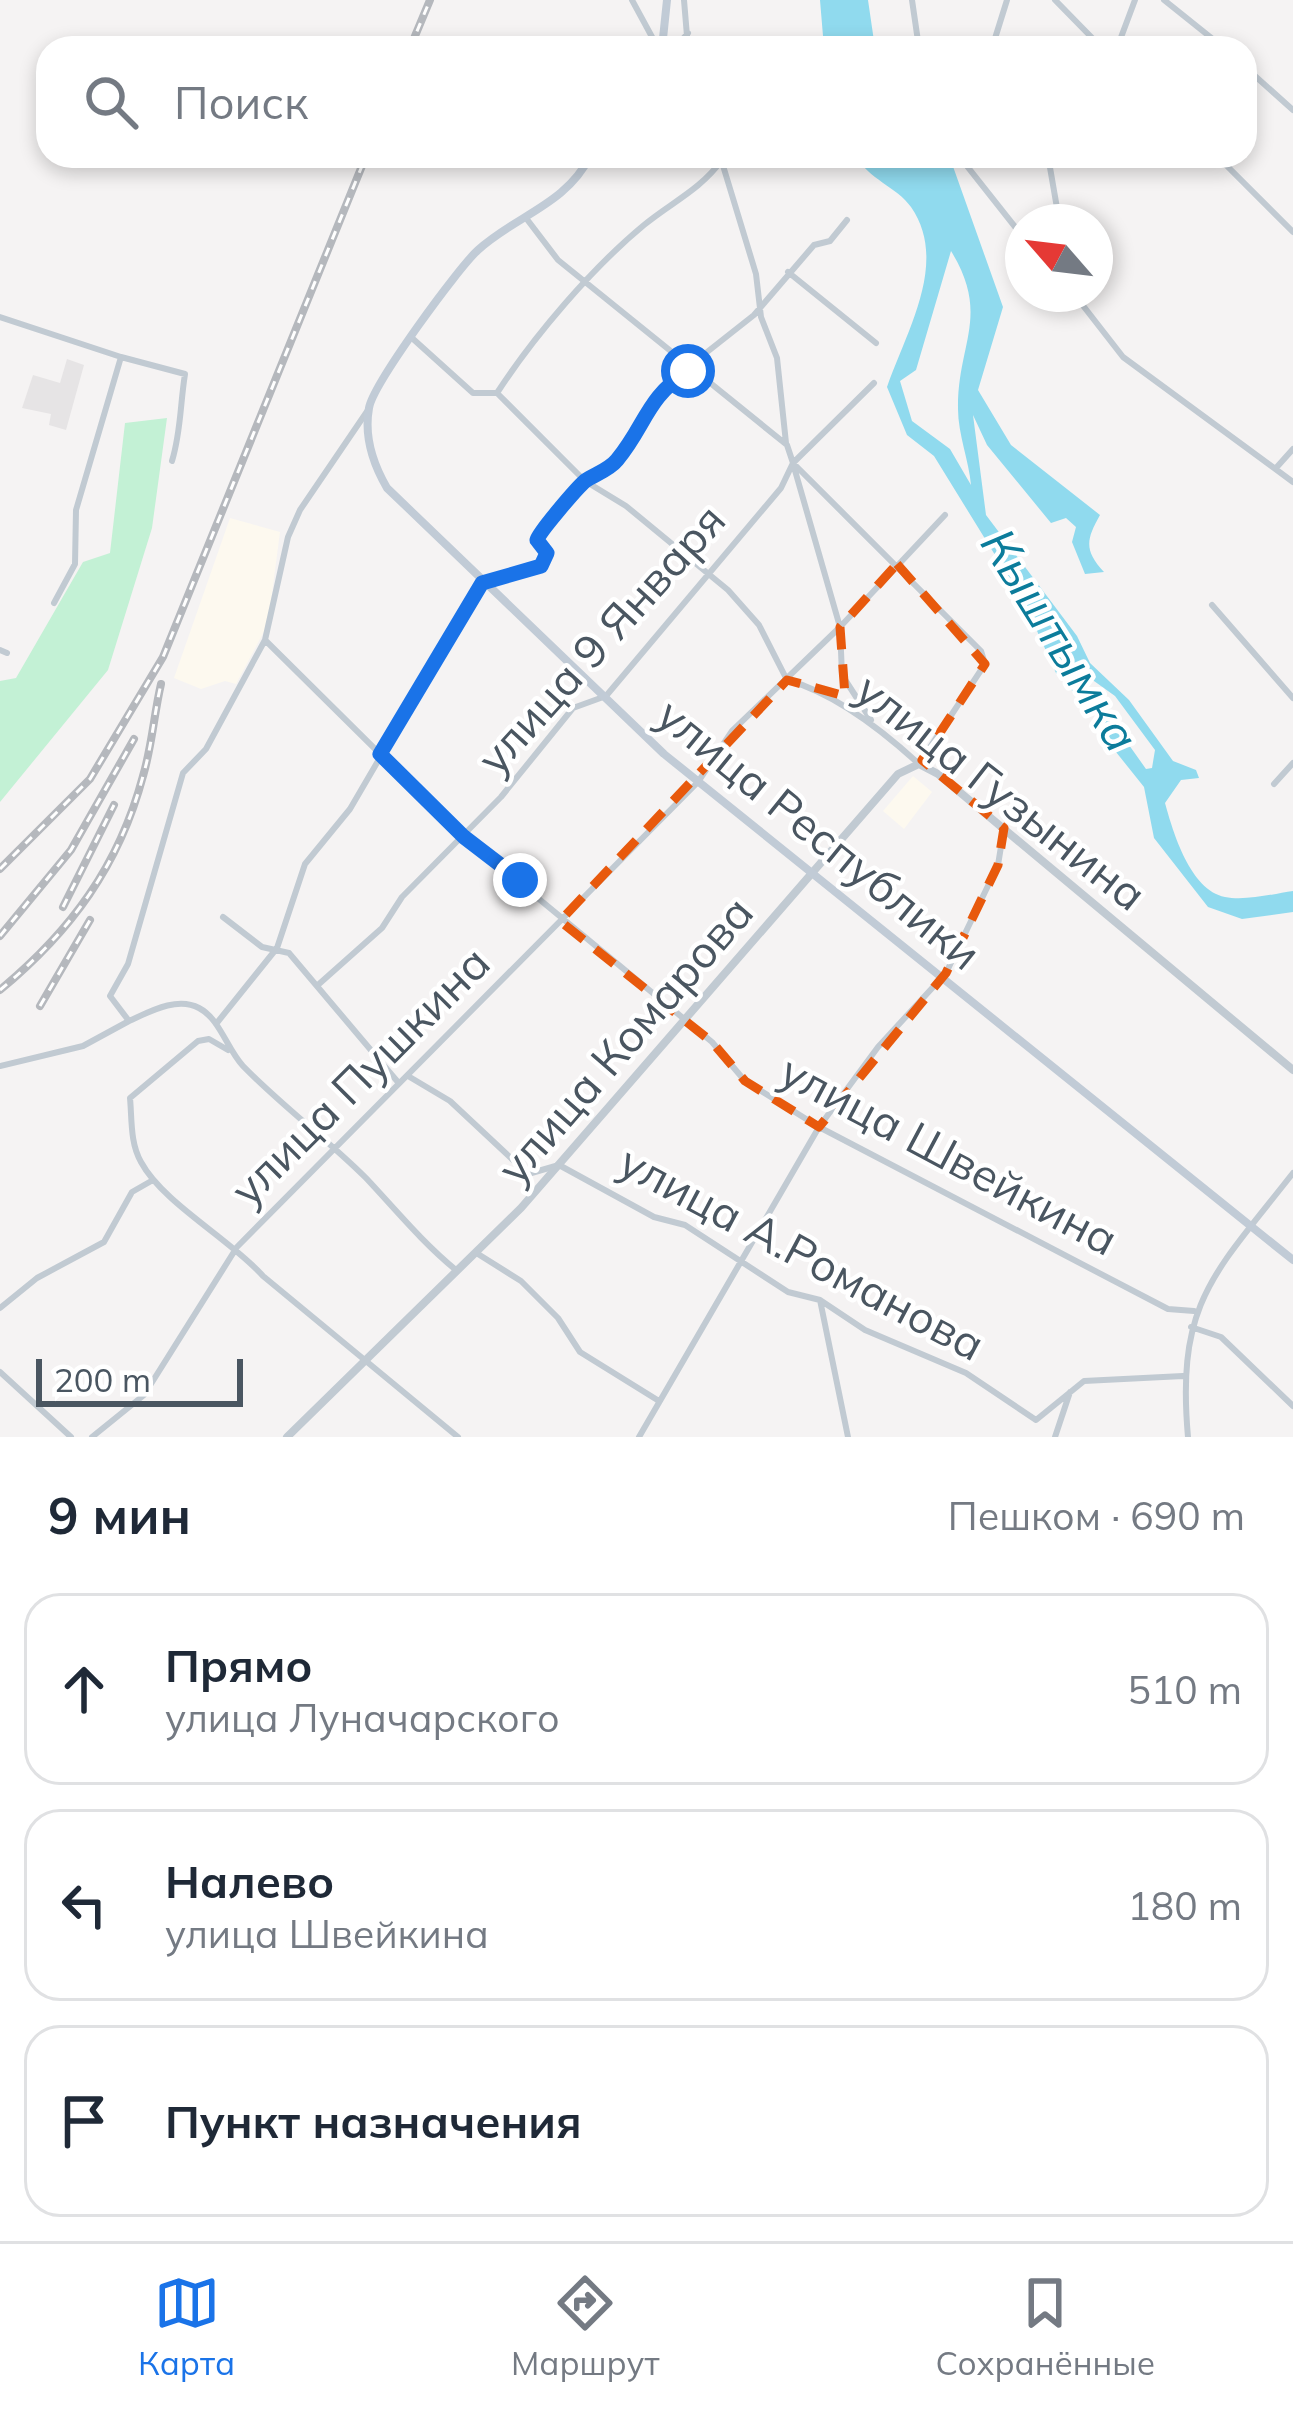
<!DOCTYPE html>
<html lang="ru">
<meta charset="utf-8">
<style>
body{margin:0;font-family:Mulish,sans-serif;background:#f2f2f3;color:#1f2937}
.compass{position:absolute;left:1005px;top:204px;width:108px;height:108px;border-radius:50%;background:#fff;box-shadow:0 6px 18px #0003;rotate:298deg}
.scale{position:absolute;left:36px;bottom:30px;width:207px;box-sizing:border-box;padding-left:12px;border:6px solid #4a5661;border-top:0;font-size:33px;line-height:42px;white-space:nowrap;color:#4a5661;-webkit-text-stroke:9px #fff;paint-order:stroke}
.stop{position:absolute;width:36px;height:36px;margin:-27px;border:9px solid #1a73e8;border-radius:50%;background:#fff}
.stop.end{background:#1a73e8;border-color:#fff;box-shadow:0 3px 12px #0008}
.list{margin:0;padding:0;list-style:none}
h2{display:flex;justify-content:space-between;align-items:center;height:156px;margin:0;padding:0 48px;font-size:51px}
h2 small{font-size:39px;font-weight:400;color:#747a83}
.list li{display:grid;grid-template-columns:78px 1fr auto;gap:36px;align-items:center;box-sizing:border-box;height:192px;margin:0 24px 24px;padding:0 24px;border:3px solid #e0e1e3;border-radius:36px}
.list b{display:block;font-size:45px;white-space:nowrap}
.list p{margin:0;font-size:39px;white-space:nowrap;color:#747a83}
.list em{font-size:39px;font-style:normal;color:#747a83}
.icon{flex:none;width:66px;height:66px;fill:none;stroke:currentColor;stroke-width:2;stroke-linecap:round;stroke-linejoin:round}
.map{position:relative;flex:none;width:1293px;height:1437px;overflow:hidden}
.search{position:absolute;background:#fff;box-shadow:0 6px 18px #0003;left:36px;right:36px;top:36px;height:132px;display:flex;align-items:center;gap:30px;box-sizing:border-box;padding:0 42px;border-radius:36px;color:#747a83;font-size:45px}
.sheet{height:804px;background:#fff}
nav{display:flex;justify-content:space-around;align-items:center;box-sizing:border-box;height:168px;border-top:3px solid #e0e1e3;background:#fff;font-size:33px;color:#747a83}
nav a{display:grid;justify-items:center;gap:6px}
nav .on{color:#1a73e8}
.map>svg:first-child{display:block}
</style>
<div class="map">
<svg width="1293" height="1437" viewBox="0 0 1293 1437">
<rect width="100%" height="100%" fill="#f5f3f3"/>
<path fill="#fdf9ef" d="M230 518 280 532 268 624 236 684 225 681 201 689 174 678Z
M913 776 932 792 904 829 883 811Z"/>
<path fill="#e6e4e5" d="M67 359 84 365 66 430 49 425 51 414 22 408 33 375 60 383Z"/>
<path fill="#c3f1d5" d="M167 418 152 528 108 670 0 802V681L16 678 83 562 110 553 125 423Z"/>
<path fill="#90daee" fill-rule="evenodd" d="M820 0H868L875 48H824Z
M856 156 950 158 1003 307 978 390 1011 445 1100 515C1086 540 1084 550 1104 572L1085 574 1072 542 1076 527 1066 518 1051 523 987 445 973 415 986 515 1077 636 1090 663 1129 700 1173 761 1196 770 1199 778 1181 780 1165 803C1173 832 1190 890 1225 897 1245 901 1273 894 1293 891V912L1242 919 1208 907 1154 838 1144 787 1116 752 1104 725 1056 673 1024 602 934 456 907 435 887 387C907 330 949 262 911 207 897 187 868 179 856 156ZM951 251C991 316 957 344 958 409 958 434 969 461 971 485L950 449 912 421 900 381 916 370ZM1073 666 1115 696 1155 750 1152 768 1146 769Z"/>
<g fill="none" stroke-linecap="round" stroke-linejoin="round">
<path stroke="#c1cad2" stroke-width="6" d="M632 0 658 48
M684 0 688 48
M912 0 919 48
M1055 0 1102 48
M1164 0 1224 48
M675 48 688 33
M992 48 1007 0
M1117 48 1135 0
M1245 67 1293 110
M959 156 1023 237
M1048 156 1057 208 1053 222
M1217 156 1293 232
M721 159 756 274 761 317 777 358 786 443
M788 272 876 343
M1074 294 1123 357 1293 482
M0 317 121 357 76 510 75 564 54 603
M412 338 473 393H497L585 481 626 506 728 590 759 625 787 680C834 693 883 731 919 764L985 664 981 651 793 463 787 445 558 260 526 218
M121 357 185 374C180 405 181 432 172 461
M497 393C534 336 592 268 644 225 672 202 700 190 722 160
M368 410 300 510 288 537 265 640 206 749 183 773 128 964 110 996 129 1021C149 1012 177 996 199 1008 220 1019 227 1049 243 1066 282 1106 327 1139 366 1178 396 1210 422 1242 456 1270
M794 467 840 627 842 675 871 720
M1276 468 1293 449
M1212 605 1293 698
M265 640 464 837 712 1042 745 1081 819 1127 1168 1309 1194 1311
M0 650 7 653
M1274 784 1293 763
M223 917 262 947 289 953 397 1081
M319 984 382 928 402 897 501 797 573 708 606 696 781 488 793 463 874 383
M216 1024 277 948 305 864 350 809 482 583 541 566 547 552 537 540 585 481 617 460 664 386 754 315 814 245 830 241 847 220
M228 1050 209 1039 198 1041 130 1098C132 1119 130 1143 141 1162 163 1203 230 1239 263 1276L458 1437
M0 1066 83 1046 129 1021
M408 1076 450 1101 528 1174 559 1165 654 1217 685 1225 788 1292 820 1300 865 1330 966 1373 1036 1420 1084 1381 1183 1376
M478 1254 521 1281 558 1318 580 1352 659 1401
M820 1300 848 1437
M0 1308 37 1278 104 1242 132 1192 153 1180
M1191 1327 1221 1337 1293 1406
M0 1372 71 1437
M92 1437 144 1395 237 1247 698 782 732 731 840 627 945 515
M639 1437 819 1127 878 1047 946 973 998 865 1004 828
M1055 1437 1070 1392
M1188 1437C1176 1302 1214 1274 1293 1173"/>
<path stroke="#c1cad2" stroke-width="8" d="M287 1437 521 1208 898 774 919 764 938 774 1293 1070"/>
<path stroke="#c1cbd6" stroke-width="8" d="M662 48 667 0
M590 156C567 204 515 216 478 250 458 268 373 384 369 408 364 436 373 464 387 488L664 754 1293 1260"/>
<g stroke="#b5b8bd" stroke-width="8">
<path id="rail" d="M410 48 430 0
M0 869 90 779 163 657 366 156
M63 907 114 805
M0 936 71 850 134 739
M0 990C71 931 119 866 143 776 152 746 154 714 161 684
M40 1006 90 920"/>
</g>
<use href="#rail" stroke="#fff" stroke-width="3" stroke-dasharray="9" stroke-linecap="butt"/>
</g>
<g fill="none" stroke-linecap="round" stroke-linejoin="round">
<path stroke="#1a73e8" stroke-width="15" d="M520 880 464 837 380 754 482 583 541 566 547 553 537 540C539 532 577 488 585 481 595 474 609 470 617 460 646 425 646 398 688 371"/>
</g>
<path fill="none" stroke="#e8590c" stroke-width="9" stroke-dasharray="24 15" stroke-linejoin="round" d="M897 564 985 664 922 760 1004 828 998 865 946 973 819 1127 745 1081 712 1042 560 921 787 680 845 696 840 627Z"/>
<g text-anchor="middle" stroke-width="9" stroke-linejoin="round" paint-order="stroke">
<g font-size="45" fill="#4a5661" stroke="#fff">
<text transform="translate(601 639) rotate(-48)" y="16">улица 9 Января</text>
<text transform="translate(1001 792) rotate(38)" y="16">улица Гузынина</text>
<text transform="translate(819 834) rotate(39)" y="16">улица Республики</text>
<text transform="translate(625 1040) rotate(-49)" y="16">улица Комарова</text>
<text transform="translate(360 1076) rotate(-45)" y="16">улица Пушкина</text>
<text transform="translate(949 1155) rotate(28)" y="16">улица Швейкина</text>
<text transform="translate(802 1253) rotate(28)" y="16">улица А.Романова</text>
</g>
<g font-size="48" font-style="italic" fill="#0c7c9b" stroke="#fff">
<text transform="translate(1060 640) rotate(58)" y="17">Кыштымка</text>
</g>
</g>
</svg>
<svg class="compass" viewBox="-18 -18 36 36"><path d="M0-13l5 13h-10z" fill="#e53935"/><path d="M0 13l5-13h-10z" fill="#747a83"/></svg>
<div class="scale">200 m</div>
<div class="stop" style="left:688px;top:371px"></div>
<div class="stop end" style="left:520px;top:880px"></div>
<div class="search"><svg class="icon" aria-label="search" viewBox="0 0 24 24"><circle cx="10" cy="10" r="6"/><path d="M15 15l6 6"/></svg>Поиск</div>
</div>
<section class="sheet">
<h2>9 мин<small>Пешком · 690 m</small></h2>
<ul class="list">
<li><svg class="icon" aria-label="ahead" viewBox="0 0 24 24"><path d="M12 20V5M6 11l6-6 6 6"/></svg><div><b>Прямо</b><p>улица Луначарского</p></div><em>510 m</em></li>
<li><svg class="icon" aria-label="left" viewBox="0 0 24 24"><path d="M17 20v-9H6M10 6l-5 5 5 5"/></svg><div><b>Налево</b><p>улица Швейкина</p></div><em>180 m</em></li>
<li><svg class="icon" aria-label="arrive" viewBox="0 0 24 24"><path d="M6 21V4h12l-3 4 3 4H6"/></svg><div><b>Пункт назначения</b></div></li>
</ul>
</section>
<nav>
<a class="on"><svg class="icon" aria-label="map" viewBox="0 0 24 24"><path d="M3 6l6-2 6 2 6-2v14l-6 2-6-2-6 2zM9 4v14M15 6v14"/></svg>Карта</a>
<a><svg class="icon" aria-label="directions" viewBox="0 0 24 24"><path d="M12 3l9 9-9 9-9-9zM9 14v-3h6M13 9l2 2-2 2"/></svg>Маршрут</a>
<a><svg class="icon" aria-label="saved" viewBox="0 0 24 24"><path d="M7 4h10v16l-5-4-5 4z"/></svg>Сохранённые</a>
</nav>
